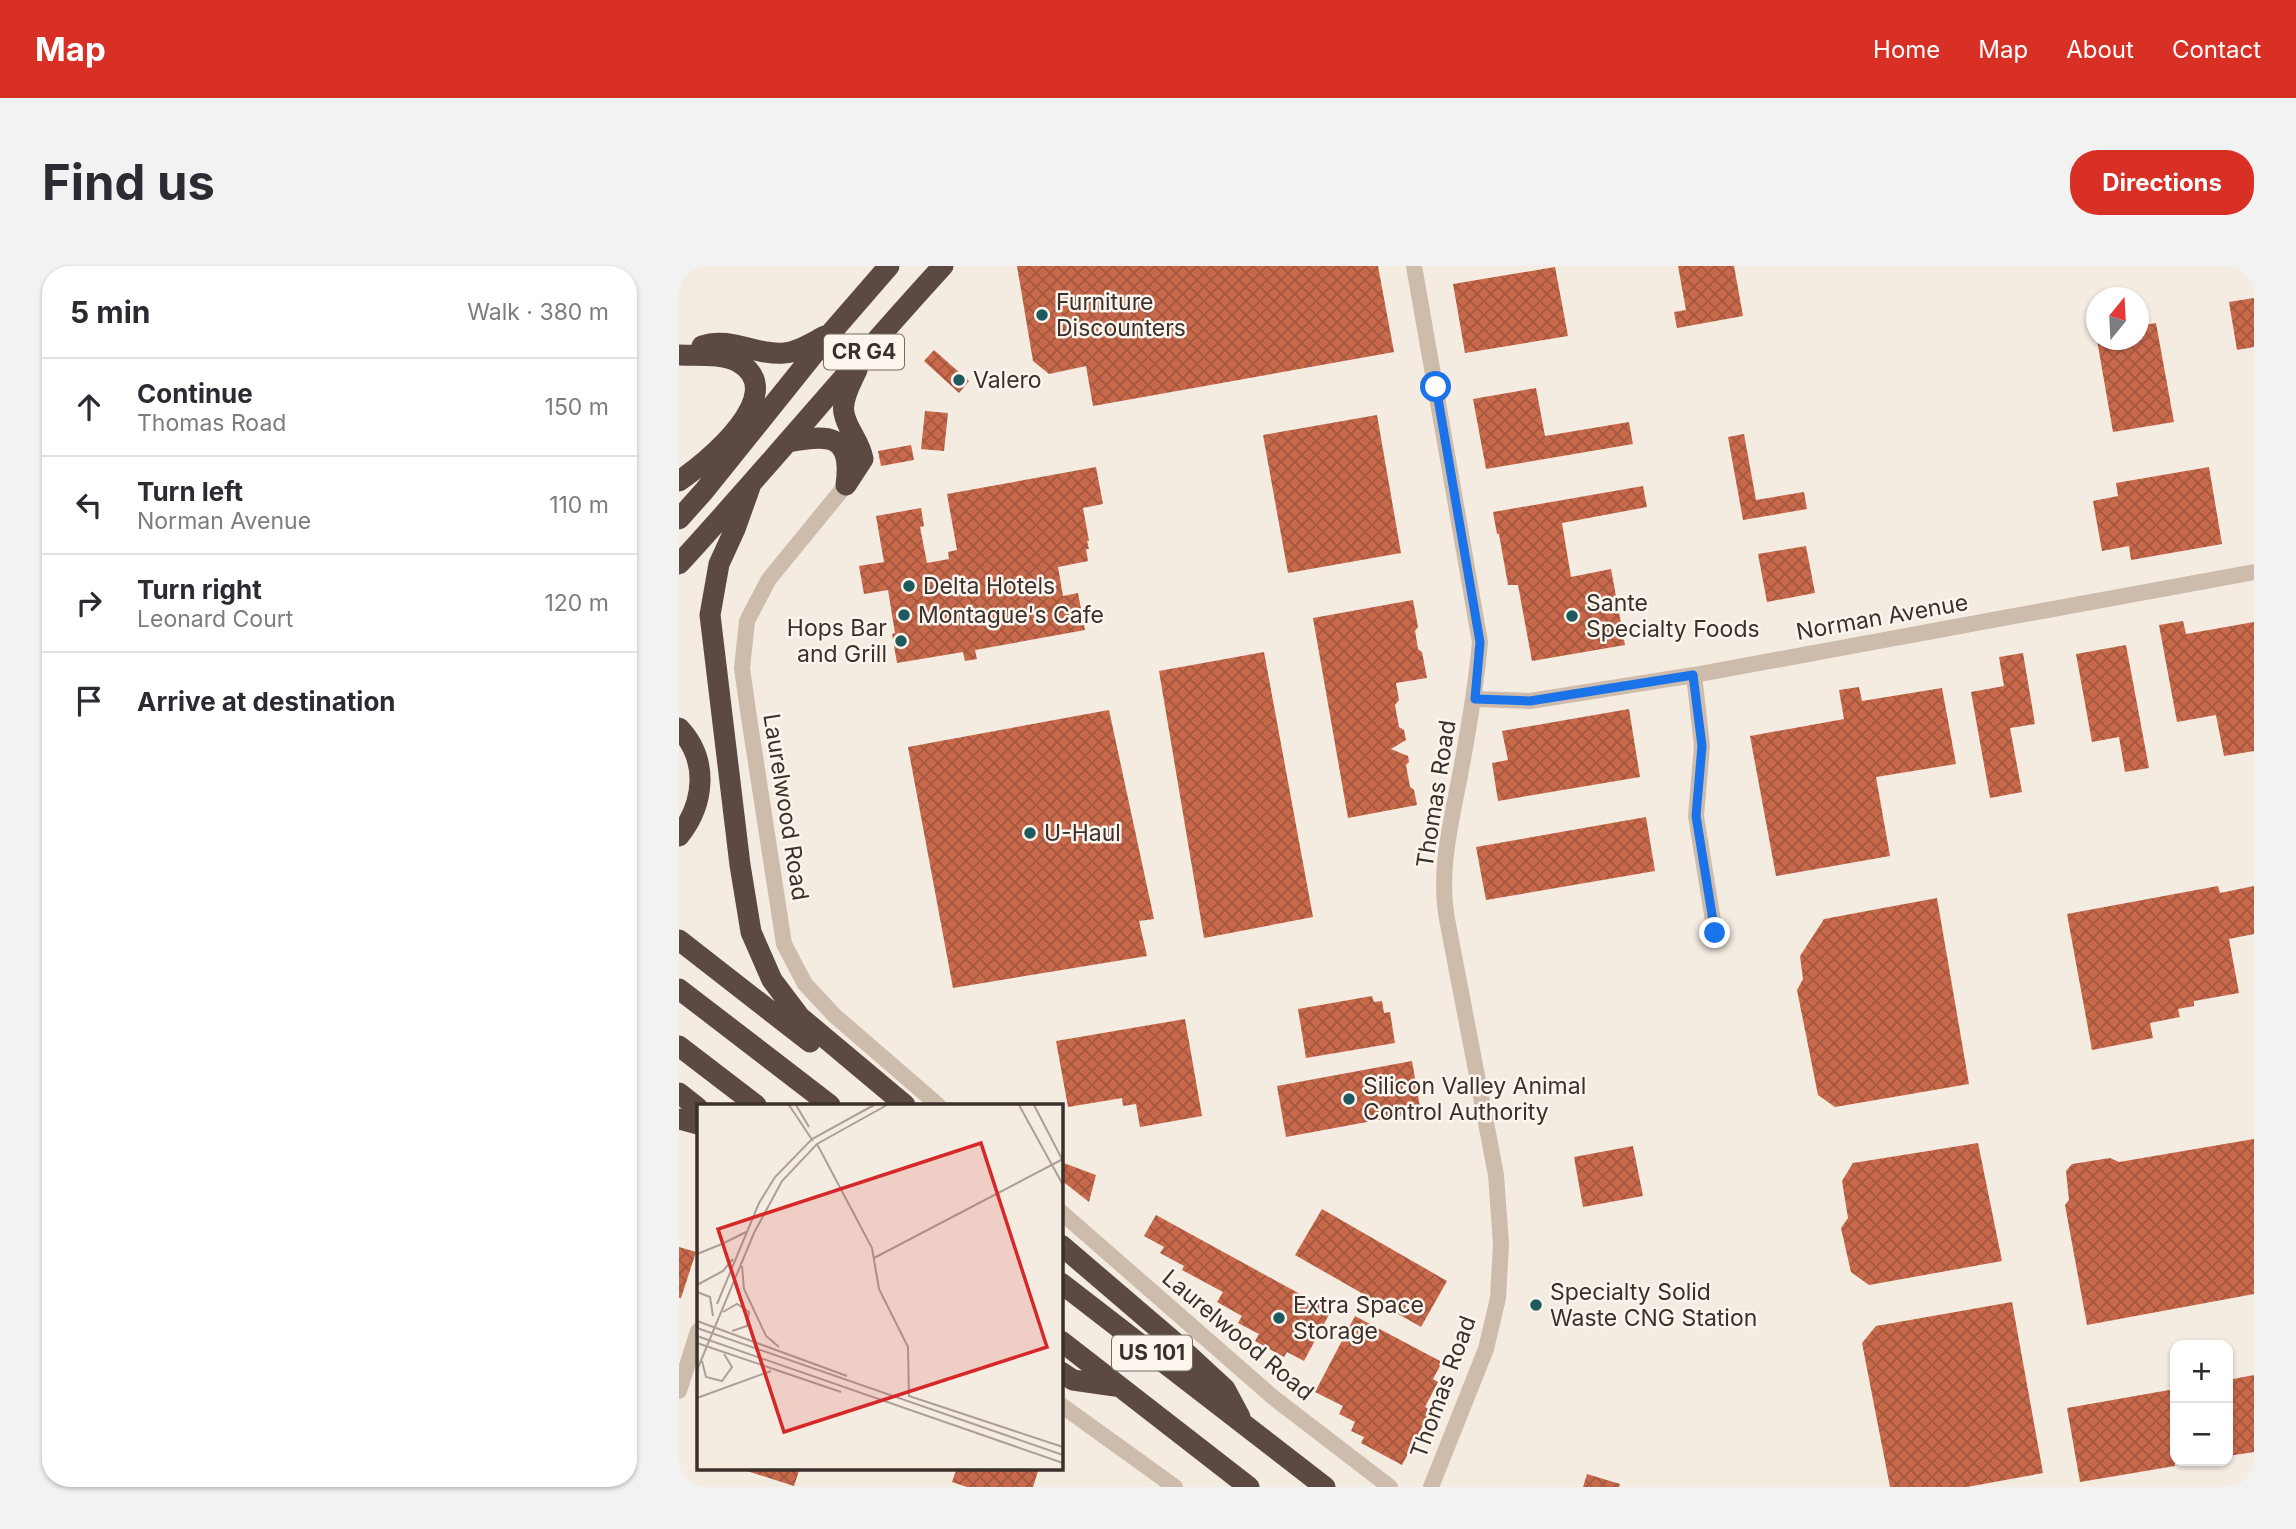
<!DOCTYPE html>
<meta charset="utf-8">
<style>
body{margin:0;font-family:Inter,sans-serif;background:#f2f2f3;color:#2b2b33}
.controls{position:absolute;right:21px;bottom:21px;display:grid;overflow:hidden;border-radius:14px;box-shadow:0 2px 5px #0004}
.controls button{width:63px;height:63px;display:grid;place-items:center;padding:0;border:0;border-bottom:2px solid #e1e1e2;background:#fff;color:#2b2b33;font:35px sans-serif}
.compass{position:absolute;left:1407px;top:21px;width:63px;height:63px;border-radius:50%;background:#fff;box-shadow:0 2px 5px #0004;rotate:18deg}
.stop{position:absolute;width:21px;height:21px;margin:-16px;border:5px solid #1a73e8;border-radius:50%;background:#fff}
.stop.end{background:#1a73e8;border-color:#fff;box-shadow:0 2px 7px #0008}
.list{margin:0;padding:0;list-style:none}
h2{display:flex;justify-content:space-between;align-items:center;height:91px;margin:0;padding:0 28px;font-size:30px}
h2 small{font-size:23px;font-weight:400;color:#7c7c81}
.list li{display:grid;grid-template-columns:46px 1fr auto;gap:21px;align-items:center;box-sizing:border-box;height:98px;padding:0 28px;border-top:2px solid #e1e1e2}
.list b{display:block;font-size:26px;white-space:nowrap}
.list p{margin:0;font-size:23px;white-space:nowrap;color:#7c7c81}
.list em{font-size:23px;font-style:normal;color:#7c7c81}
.icon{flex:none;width:38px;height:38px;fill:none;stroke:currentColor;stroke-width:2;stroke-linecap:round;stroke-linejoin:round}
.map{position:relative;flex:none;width:1575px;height:1221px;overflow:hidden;border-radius:28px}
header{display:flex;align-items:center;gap:42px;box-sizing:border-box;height:98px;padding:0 35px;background:#d93025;color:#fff}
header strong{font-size:33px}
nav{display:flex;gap:38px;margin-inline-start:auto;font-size:24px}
.intro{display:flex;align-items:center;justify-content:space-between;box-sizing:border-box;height:168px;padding:0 42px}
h1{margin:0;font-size:49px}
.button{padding:18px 32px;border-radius:28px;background:#d93025;color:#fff;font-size:24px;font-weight:700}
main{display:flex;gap:42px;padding:0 42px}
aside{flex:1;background:#fff;border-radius:28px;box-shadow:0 2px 5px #0004}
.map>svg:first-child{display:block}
</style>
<header>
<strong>Map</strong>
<nav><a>Home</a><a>Map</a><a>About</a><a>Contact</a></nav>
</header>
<div class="intro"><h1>Find us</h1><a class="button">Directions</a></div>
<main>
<aside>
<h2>5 min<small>Walk · 380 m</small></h2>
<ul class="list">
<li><svg class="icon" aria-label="ahead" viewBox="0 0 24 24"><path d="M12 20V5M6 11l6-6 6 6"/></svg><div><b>Continue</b><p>Thomas Road</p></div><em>150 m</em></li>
<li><svg class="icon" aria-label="left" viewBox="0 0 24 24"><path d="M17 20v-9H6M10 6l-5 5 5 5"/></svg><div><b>Turn left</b><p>Norman Avenue</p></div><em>110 m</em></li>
<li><svg class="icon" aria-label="right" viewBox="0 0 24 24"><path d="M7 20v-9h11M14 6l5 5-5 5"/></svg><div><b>Turn right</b><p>Leonard Court</p></div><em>120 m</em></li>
<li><svg class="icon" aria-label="arrive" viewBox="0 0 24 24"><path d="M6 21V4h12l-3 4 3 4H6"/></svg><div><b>Arrive at destination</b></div></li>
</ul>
</aside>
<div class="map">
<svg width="1575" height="1221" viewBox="0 0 1575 1221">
<defs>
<pattern id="building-cross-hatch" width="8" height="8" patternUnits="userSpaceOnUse" patternTransform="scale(1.75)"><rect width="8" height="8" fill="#c8694b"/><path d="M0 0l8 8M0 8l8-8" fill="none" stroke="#a4573f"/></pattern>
</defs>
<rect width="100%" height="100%" fill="#f4ebe1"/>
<path fill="url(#building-cross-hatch)" d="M338 0H699L715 86 414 140 407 100 370 108 354 95Z
M999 0H1055L1064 50 998 62 995 46 1007 44Z
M876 1 889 70 786 87 774 18Z
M1575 32V81L1558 84 1550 36Z
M1477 57 1495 156 1434 166 1418 74H1460V60Z
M255 84 290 115 280 127 245 95Z
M857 122 866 170 950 156 954 178 807 203 794 133Z
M246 145 269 147 265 185 242 183Z
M698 149 722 287 609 307 584 169Z
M1065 168 1077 234 1125 226 1128 243 1064 254 1049 171Z
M232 179 235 194 202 200 199 185Z
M417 201 424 238 404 242 410 275H408L410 283H407L409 295 379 301 384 330 399 327 406 364 296 384 298 393 286 395 284 386 218 397 213 368 216 367 209 324 185 328 180 300 205 296 197 250 242 242 245 260 241 261 248 297 270 293 269 286 278 284 268 228Z
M1530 201 1543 278 1452 294 1450 280 1423 285 1414 235 1439 230 1437 217Z
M964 220 968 241 883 257 892 311 932 303 946 379 853 395 839 319H829L820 268H818L814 246Z
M1127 280 1136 327 1088 336 1079 288Z
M734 334 739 361 736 365 739 383 743 386 748 412 717 417 720 434 716 439 720 461 725 464 727 474 712 483 729 490 730 496 727 499 731 521 735 524 738 539 669 552 634 352Z
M1504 355 1507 368 1575 356V485L1545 490 1537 449 1498 456 1480 359Z
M1447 379 1470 502 1446 506 1440 471 1413 476 1397 388Z
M585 386 634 651 525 672 480 405Z
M1344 387 1356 458 1331 462 1343 526 1311 532 1292 426 1325 420 1320 391Z
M1180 421 1183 435 1263 422 1277 498 1197 511 1211 590 1097 610 1071 470 1165 453 1160 424Z
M950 443 961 511 819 535 813 497 829 494 823 465Z
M430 444 475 653 460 655 468 690 274 722 229 481Z
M967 551 976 605 807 634 797 581Z
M1539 620 1541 627 1575 620V668L1550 673 1560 727 1515 735V740L1499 743 1501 751 1471 757 1474 772 1413 784 1388 648Z
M1258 632 1290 818 1156 841 1139 829 1118 724 1124 713 1121 690 1145 653Z
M693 730 695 736 703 735 705 747 711 746 716 777 627 792 619 743Z
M506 753 523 850 461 861 457 838 444 840 443 832 389 841 377 775Z
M733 795 742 846 607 871 598 820Z
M1575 873V1028L1408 1059 1386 939 1390 934 1387 905 1393 898 1431 892 1440 896Z
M1299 877 1323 995 1190 1019 1172 1006 1162 962 1169 952 1163 915 1174 897Z
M954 880 964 930 904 941 895 891Z
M382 896 417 909 410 936 382 914Z
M643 943 768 1015 742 1061 616 989Z
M477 949 652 1045 625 1095 608 1086 605 1091 576 1075 580 1068 559 1057 563 1050 538 1036 544 1026 503 1004 505 1000 481 987 485 981 465 970Z
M0 981 17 986 2 1032H0Z
M1333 1036 1364 1207 1288 1221H1211L1183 1077 1197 1060Z
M676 1050 763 1096 754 1113 759 1116 746 1141 752 1144 723 1199 682 1177 685 1171 672 1165 676 1156 660 1148 664 1140 636 1126Z
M1575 1109V1186L1549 1190V1114Z
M1496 1123V1200L1401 1216 1388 1142Z
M66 1202H121L115 1220 65 1204Z
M278 1202H360L354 1221H288L273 1216Z
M908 1208 941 1218 940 1221H904Z"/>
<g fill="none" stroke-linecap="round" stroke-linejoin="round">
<path stroke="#cdbbac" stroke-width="16" d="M735 0 801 376C797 420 790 461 782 504 773 553 759 603 768 653L817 909 822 978 819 1032 807 1083 752 1221
M167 219 90 313 68 355 63 402 69 445 105 678 126 718 156 750 259 839
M1015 409 1023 480 1017 550 1036 667
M796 433 851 435 1015 409 1575 306
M382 946 595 1132 711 1221
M0 1125 19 1065
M382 1139 496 1221"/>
<path stroke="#5c4a42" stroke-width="21" d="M23 80C52 70 77 90 105 87 119 86 134 76 146 70
M0 89C18 90 42 87 59 96 113 127 27 197 0 215
M109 176C150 168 174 168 167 219
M167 219 184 193C181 175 168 164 165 147 162 133 173 115 178 104
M71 221 56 263 40 298 31 349 61 599 72 666 93 714 121 751 226 839
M0 253 25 225 151 68 210 0
M0 298C90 200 174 98 264 0
M0 462C30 494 26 537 0 570
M0 674 131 776
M0 723 151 839
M0 780 77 839
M0 827 19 842
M0 853 19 858
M382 979 493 1074 546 1123 561 1151
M382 1017 646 1221
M382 1075 570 1221
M382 1106 394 1114 436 1120"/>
</g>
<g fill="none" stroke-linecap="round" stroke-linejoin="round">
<path stroke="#1a73e8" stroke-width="9" d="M757 121 801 376 796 433 851 435 1014 409 1023 480 1017 550 1036 667"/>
</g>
<g fill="#1f5a5e" stroke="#fbf5ee" stroke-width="2.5">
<circle cx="363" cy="49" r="7"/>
<circle cx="280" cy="114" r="7"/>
<circle cx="230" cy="320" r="7"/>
<circle cx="225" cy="349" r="7"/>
<circle cx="893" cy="350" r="7"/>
<circle cx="222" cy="375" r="7"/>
<circle cx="351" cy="567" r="7"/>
<circle cx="670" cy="833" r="7"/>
<circle cx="857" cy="1039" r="7"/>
<circle cx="600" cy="1052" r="7"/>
</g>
<g text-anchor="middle" stroke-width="5" stroke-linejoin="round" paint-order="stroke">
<g fill="#fbf5ee" stroke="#756b66" stroke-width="2">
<rect x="145" y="68.5" width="80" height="35" rx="5"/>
<rect x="433" y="1069.5" width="80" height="35" rx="5"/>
</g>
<g font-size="21" font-weight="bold" fill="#3b302b">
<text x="185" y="93">CR G4</text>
<text x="473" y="1094">US 101</text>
</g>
<g font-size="23" fill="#3b302b" stroke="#fbf5ee" text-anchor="start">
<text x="377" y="44">Furniture<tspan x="377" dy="26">Discounters</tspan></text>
<text x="294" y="122">Valero</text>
<text x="244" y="328">Delta Hotels</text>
<text x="907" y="345">Sante<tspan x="907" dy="26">Specialty Foods</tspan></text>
<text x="239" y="357">Montague's Cafe</text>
<text x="208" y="370" text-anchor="end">Hops Bar<tspan x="208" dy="26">and Grill</tspan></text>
<text x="365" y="575">U-Haul</text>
<text x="684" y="828">Silicon Valley Animal<tspan x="684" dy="26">Control Authority</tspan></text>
<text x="871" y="1034">Specialty Solid<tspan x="871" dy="26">Waste CNG Station</tspan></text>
<text x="614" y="1047">Extra Space<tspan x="614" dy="26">Storage</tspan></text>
</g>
<g font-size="23" fill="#3b302b" stroke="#fbf5ee">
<text transform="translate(1203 351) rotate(-10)" y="8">Norman Avenue</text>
<text transform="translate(757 528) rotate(-81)" y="8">Thomas Road</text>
<text transform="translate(107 541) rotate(81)" y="8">Laurelwood Road</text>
<text transform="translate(559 1069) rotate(40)" y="8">Laurelwood Road</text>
<text transform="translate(764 1121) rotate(-70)" y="8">Thomas Road</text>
</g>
</g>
<g transform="translate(18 838)">
<rect width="366" height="366" fill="#f4ebe1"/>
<path fill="none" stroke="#aaa098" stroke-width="2" d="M92 1 116 37M99 1 112 23M322 1 366 81M337 1 366 57M120 40 175 144 182 185 211 243 212 292 366 343M25 140 49 128M0 150 25 140M177 154 366 55M45 162 47 185 69 232 82 243M0 181 26 167 36 155M0 188 13 193 16 212M20 200 62 99 78 73 115 35 177 1M26 208 40 200 52 208 50 222 35 227M0 217 150 272M0 224 366 351M0 232 366 359M0 239 144 288M5 257 9 273 25 277 35 263 27 250M0 266 57 129 85 77 120 40 190 1M0 294 74 267"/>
<path fill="#d62828" fill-opacity="0.15" stroke="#d62828" stroke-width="3.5" d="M284 39 350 243 87 328 21 125Z"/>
<rect width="366" height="366" fill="none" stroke="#3b302b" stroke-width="3.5"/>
</g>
</svg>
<div class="controls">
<button>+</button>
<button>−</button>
</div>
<svg class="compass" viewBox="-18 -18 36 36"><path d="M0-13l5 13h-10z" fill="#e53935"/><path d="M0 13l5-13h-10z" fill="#7c7c81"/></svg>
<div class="stop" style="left:757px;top:121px"></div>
<div class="stop end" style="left:1036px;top:667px"></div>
</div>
</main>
